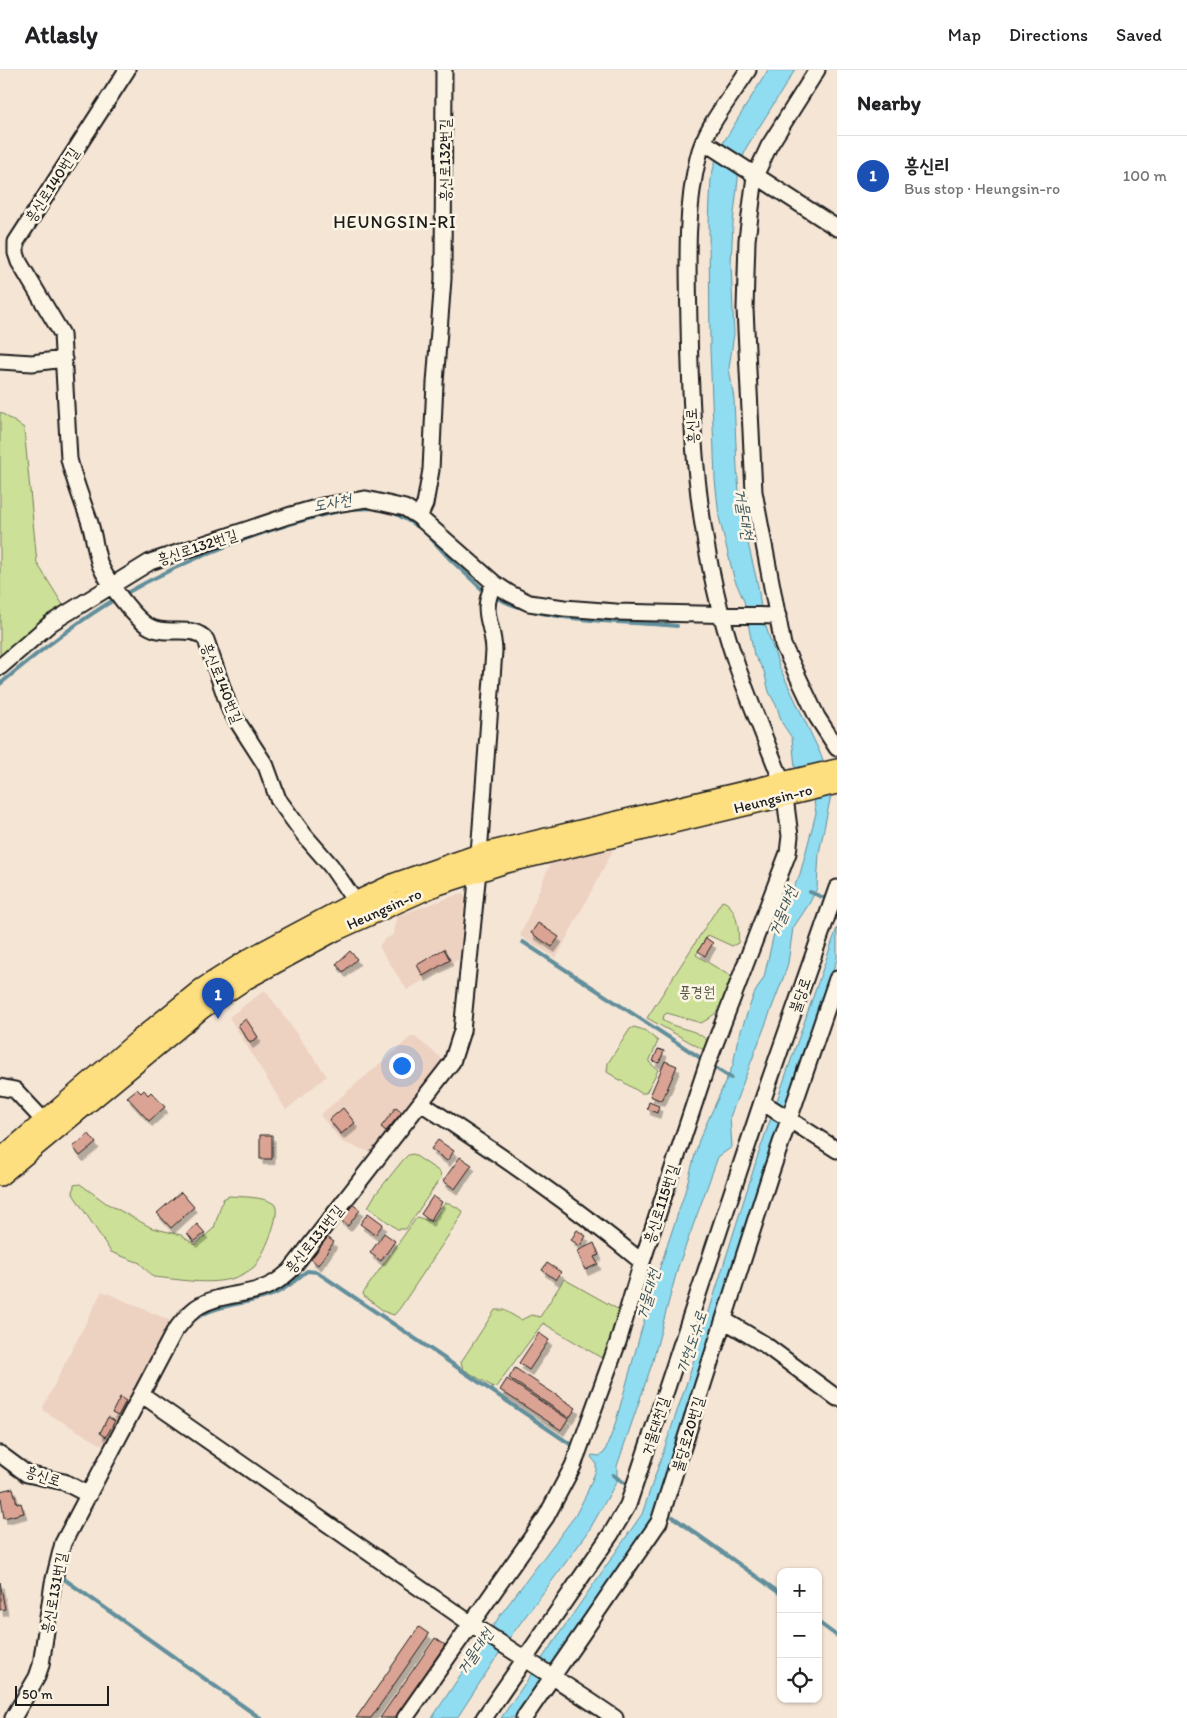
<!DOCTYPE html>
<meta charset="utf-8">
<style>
body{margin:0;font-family:Itim,"Poor Story",sans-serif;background:#f2f2f2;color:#202124}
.controls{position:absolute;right:15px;bottom:15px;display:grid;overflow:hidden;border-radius:10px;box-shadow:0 1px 4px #0004}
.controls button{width:45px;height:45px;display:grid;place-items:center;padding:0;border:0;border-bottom:1px solid #e0e0e0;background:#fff;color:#202124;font:25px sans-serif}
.scale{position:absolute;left:15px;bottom:12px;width:94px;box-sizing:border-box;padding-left:5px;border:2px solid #1c1c1c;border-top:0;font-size:14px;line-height:18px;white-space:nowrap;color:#1c1c1c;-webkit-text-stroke:4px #fcf5e5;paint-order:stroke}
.you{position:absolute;left:401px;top:995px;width:18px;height:18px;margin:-12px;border:4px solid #fff;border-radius:50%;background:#1a73e8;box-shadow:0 0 0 8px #1a73e833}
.badge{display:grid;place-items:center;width:32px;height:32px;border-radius:50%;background:#b45309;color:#fff;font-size:16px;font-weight:700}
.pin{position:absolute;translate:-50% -41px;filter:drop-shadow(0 1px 2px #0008)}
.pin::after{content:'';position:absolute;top:26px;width:18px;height:15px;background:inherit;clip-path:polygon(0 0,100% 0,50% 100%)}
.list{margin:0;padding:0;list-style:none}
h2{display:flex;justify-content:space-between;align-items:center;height:65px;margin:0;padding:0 20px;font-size:21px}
h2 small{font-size:16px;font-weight:400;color:#757577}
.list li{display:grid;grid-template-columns:32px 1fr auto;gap:15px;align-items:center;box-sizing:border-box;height:80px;padding:0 20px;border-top:1px solid #e0e0e0}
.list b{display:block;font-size:19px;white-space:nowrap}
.list p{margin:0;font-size:16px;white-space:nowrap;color:#757577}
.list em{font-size:16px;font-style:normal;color:#757577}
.icon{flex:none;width:28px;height:28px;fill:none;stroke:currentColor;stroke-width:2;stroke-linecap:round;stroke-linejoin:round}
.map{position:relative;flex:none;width:837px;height:1648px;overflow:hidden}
header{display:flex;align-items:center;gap:30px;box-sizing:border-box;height:70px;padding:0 25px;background:#fff;border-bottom:1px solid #e0e0e0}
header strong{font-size:24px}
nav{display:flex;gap:28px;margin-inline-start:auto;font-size:18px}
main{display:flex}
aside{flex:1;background:#fff}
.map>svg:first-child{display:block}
</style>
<header>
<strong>Atlasly</strong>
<nav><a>Map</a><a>Directions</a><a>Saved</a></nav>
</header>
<main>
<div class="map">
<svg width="837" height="1648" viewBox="0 0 837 1648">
<defs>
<filter id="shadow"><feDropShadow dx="3" dy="5.5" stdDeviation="0" flood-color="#0004"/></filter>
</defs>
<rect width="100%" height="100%" fill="#f5e5d5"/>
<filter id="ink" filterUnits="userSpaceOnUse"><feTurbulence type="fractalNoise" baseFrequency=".02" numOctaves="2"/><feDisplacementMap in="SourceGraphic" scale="10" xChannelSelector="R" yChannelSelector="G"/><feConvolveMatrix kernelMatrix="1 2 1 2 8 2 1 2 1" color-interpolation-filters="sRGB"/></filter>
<g filter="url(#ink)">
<path fill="#edd1c1" d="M613 780 556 888 520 866 550 794 574 787Z
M462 823 465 825 459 889 407 920 379 877 383 871 394 864 397 846Z
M265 920 327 1006 286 1040 229 947Z
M411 967H415L439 986 442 991 441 995 372 1083 342 1072 320 1045Z
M102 1221 169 1250V1255L104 1374H100L44 1341 43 1337Z"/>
<path fill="#cce197" stroke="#747e5a" d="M0 342 24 358 37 493 66 540 0 596Z
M722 831C736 834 740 860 738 873L732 876 708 865 696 885 730 906C737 924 716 946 701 953L667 943 664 945 663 950C678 961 697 957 709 973L708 978 704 980 647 948Z
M634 957 644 960 658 971 649 992 658 1000 646 1023H641L607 1002 608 993 630 959Z
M413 1084 440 1102 441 1107 406 1159H397L368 1137 375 1125 403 1090 408 1085Z
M80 1114 106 1133 152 1158 181 1165 195 1175 214 1158 223 1129 229 1126C240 1127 264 1126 274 1134 283 1142 262 1189 254 1197 248 1202 240 1206 234 1208 208 1216 179 1209 153 1207L140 1193 111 1182 73 1124 74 1115Z
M445 1133H449L463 1141 462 1145 400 1238 394 1245 385 1242 364 1226 363 1223 417 1147 432 1152Z
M564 1209 621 1241 605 1290 543 1253 495 1318 463 1299 461 1292 495 1240H504L521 1250 531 1245 540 1247Z"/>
<path fill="#90dcf1" stroke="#628f9c" d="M768 0H795L746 78 739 100 733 153 731 194 734 264 729 298 734 329 737 399 741 443 758 516 762 545 779 596 822 687 831 725 819 783 817 818 809 834 793 858 788 893 784 906 730 1047 732 1077 718 1087 678 1197 652 1294 617 1396V1411L587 1464 507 1571 457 1648H432L501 1544 575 1446 586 1425 596 1400V1393L591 1387 592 1385 599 1386 604 1383 614 1358 654 1215 684 1125 699 1070 733 995 737 972 754 924 764 907 775 859 800 804 816 743 814 731 806 713 795 697 792 668 782 653 777 637 769 622 764 601 754 585 744 531 734 508 719 447 715 409 710 278 709 152 711 108 717 85 723 73Z
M837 858V889L654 1442 643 1463 514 1648H501L642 1444 686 1315 758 1085Z"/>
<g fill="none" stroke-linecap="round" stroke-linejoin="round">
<path stroke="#628f9c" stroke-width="4" d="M349 439 377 438
M393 442 419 457
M425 462 449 488 485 522
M123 525C185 489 269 457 339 441
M494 526C539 553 624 551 677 556
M0 614C37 583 75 553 117 528
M810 822 822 827
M523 872 702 989
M714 997 731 1008
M195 1249C219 1233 246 1235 272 1225 286 1220 295 1210 307 1201L317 1202 573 1376
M613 1405 626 1414
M673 1447 781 1524
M64 1509 260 1648
M818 1552 837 1566"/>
</g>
<path fill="#dba393" stroke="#1c1c1c" filter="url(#shadow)" d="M538 853 559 867 552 877 531 863Z
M706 868 713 873 705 886 698 881Z
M444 879 450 890 423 906 417 895Z
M350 881 357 889 343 902 336 894Z
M246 949 258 967 250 973 238 955Z
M658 979 664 981 659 993 653 991Z
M665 991 677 996 662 1031 650 1026Z
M137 1019 141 1023 144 1020 148 1025 151 1022 165 1037 149 1051 127 1027Z
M649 1032 659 1036 657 1043 647 1039Z
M396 1037 402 1042 386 1061 381 1057Z
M343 1038 355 1053 341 1064 329 1050Z
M89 1064 96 1073 80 1086 73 1077Z
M260 1065H272V1089H260Z
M438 1070 454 1081 447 1091 431 1079Z
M460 1087 472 1095 455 1119 443 1111Z
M181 1122 194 1137 171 1158 157 1143Z
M433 1126 442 1132 430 1151 421 1144Z
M351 1133 360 1140 348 1156 339 1149Z
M368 1143 383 1154 375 1165 360 1154Z
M197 1154 205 1163 194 1172 187 1163Z
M577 1160 586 1166 580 1176 571 1170Z
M384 1163 395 1171 381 1191 370 1183Z
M327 1167 334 1172 318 1195 311 1189Z
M594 1173 599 1185 594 1187 598 1194 585 1200 577 1181Z
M547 1193 561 1202 556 1210 542 1200Z
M539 1263 549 1270 529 1300 519 1293Z
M515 1298 576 1338 569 1348 509 1308Z
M507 1309 568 1349 561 1360 500 1320Z
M120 1327 126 1331 118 1346 112 1343Z
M108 1347 115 1351 106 1367 100 1363Z
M13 1418 17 1434 21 1433 24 1443 4 1448 0 1421Z
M0 1512 5 1539 0 1540Z
M419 1557 429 1564 371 1648H356Z
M435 1568 445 1575 395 1648H380Z"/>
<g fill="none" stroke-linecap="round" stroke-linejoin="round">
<g stroke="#1c1c1c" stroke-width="19">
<path id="minor" d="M127 0 16 172V183L19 192 62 264 69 389C74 410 82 430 89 450 94 465 95 480 100 495 107 511 134 549 150 557 168 567 192 553 206 570L230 640 266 696 278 729 305 766 331 796 361 840
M748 0C731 27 705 57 698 88 685 142 688 199 689 254 691 371 698 483 737 596 751 635 767 673 782 712
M817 0 769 76 755 106 747 170 745 239 754 422 783 575 817 647 837 678
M704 72 837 158
M0 291 32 293 64 289
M419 447 425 434 431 400 435 313 443 209 444 0
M0 597 51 553 150 492 288 446 323 436 366 429 405 438 419 447 494 513 509 523 529 533 564 538 616 542 778 546
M479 784 494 581C493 550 479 545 494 513
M0 1017 15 1020 44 1051
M762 1032 837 1080
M421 1033C497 1083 572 1134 642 1192
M724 1250 764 1274 837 1328
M141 1324 470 1553C518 1585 567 1615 615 1648
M0 1384 27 1404 64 1412 89 1425
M13 1648 37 1607 41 1595 53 1513 63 1473 174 1262C181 1253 187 1245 196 1238 219 1222 251 1227 274 1213 280 1210 285 1205 290 1201L452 992 462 961 478 801
M405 1648 546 1447 573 1396 618 1272 642 1192 708 992 788 783 790 766 785 727
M484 1648 611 1464 628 1435 762 1032 837 818
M524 1648 659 1452 770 1105 837 909"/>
</g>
<g stroke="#1c1c1c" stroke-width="22">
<path id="major" d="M0 1089 136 972 201 919 250 888 357 831 395 813 479 784 837 699
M0 1106 203 938 245 910 335 861 435 816 506 793 837 714"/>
</g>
<use href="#minor" stroke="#fcf5e5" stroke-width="15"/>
<use href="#major" stroke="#fedf80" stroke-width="19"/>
</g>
</g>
<g text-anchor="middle" stroke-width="5" stroke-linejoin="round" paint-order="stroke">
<g font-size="15" fill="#1c1c1c" stroke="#fcf5e5">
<text transform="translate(445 90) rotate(-90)" y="5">흥신로132번길</text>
<text transform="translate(52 115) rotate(-57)" y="5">흥신로140번길</text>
<text transform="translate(692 356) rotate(-93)" y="5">흥신로</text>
<text transform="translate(197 477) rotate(-18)" y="5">흥신로132번길</text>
<text transform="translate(222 613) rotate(68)" y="5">흥신로140번길</text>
<text transform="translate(773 729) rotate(-14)" y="5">Heungsin-ro</text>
<text transform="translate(384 839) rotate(-24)" y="5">Heungsin-ro</text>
<text transform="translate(800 925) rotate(-71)" y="5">불당로</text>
<text transform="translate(661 1134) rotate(-72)" y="5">흥신로115번길</text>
<text transform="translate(314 1169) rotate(-51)" y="5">흥신로131번길</text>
<text transform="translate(655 1356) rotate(-72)" y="5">거물대천길</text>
<text transform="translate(688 1364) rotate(-73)" y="5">불당로20번길</text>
<text transform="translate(43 1406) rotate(18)" y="5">흥신로</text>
<text transform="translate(54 1523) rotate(-79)" y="5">흥신로131번길</text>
</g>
<g font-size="15" fill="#515741" stroke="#fcf5e5">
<text x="697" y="927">풍경원</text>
</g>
<g font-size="16" font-style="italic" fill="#3f565c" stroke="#fcf5e5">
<text transform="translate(332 432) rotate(-11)" y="6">도사천</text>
<text transform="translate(745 444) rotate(81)" y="6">거물대천</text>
<text transform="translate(782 841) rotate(-68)" y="6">거물대천</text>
<text transform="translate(647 1224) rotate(-74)" y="6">거물대천</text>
<text transform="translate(691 1272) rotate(-72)" y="6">가현도수로</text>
<text transform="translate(474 1581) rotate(-56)" y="6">거물대천</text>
</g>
<g font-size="18" letter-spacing="1" fill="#1c1c1c" stroke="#fcf5e5">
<text x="395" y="158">HEUNGSIN-RI</text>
</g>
</g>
</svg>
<div class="controls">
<button>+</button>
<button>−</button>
<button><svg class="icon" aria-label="locate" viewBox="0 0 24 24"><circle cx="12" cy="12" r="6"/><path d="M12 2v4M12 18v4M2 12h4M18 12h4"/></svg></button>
</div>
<div class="scale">50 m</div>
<div class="you"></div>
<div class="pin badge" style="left:218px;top:949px;background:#1a4fb4">1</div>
</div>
<aside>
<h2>Nearby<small></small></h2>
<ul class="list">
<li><span class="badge" style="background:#1a4fb4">1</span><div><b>흥신리</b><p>Bus stop · Heungsin-ro</p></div><em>100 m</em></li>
</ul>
</aside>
</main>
